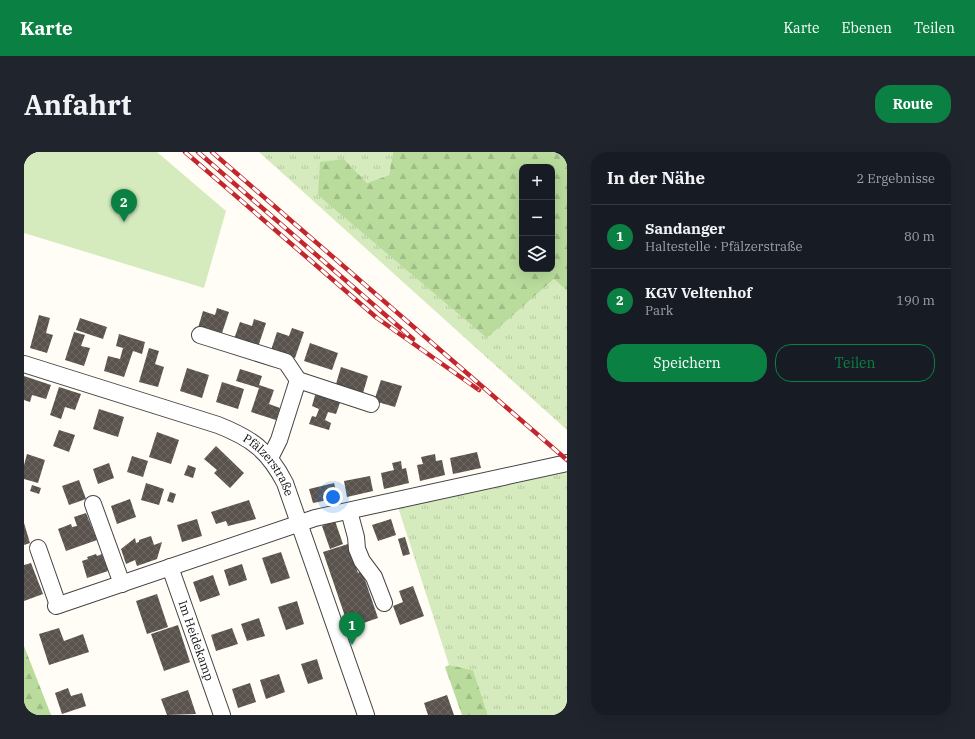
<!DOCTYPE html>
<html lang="de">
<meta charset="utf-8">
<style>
body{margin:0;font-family:"IBM Plex Serif",serif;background:#20242c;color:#f1f3f6}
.controls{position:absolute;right:12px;top:12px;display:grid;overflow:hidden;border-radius:8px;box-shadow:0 4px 16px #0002}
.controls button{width:36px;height:36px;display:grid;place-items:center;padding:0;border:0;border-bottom:1px solid #363941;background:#171b24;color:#f1f3f6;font:20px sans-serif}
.you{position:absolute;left:309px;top:345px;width:14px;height:14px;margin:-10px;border:3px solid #fff;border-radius:50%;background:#1a73e8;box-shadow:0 0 0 6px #1a73e833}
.badge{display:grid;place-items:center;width:26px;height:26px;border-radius:50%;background:#0b8043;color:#fff;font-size:13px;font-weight:700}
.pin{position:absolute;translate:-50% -33px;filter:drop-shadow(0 1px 2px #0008)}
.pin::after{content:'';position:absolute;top:21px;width:14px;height:12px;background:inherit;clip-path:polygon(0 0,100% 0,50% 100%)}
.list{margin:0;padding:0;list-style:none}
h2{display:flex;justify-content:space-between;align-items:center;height:52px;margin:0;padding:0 16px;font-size:17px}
h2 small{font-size:13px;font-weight:400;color:#9ea1a6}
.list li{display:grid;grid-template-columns:26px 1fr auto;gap:12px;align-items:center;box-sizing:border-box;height:64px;padding:0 16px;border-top:1px solid #363941}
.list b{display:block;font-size:15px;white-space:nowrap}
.list p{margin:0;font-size:13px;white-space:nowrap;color:#9ea1a6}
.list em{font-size:13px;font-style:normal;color:#9ea1a6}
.actions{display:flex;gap:8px;padding:12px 16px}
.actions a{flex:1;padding:9px 0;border:1px solid #0b8043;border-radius:16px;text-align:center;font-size:14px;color:#0b8043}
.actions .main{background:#0b8043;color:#fff}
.icon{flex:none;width:22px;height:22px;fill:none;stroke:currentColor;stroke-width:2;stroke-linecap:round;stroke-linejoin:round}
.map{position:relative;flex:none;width:543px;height:563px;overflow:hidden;border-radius:16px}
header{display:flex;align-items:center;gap:24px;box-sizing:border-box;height:56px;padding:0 20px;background:#0b8043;color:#fff}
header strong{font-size:19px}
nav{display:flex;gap:22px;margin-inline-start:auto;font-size:14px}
.intro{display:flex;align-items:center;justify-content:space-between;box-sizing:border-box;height:96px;padding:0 24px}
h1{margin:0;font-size:28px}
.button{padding:10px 18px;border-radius:16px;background:#0b8043;color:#fff;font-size:14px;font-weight:700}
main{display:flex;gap:24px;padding:0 24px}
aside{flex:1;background:#171b24;border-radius:16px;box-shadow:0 4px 16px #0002}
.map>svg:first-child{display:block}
</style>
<header>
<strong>Karte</strong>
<nav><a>Karte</a><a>Ebenen</a><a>Teilen</a></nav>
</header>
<div class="intro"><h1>Anfahrt</h1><a class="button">Route</a></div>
<main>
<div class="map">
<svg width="543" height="563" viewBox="0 0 543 563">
<defs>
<pattern id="grass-tufts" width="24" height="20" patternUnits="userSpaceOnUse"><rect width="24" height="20" fill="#d5ebbd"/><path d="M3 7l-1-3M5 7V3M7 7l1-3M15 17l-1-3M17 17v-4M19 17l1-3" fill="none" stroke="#b6c8a1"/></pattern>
<pattern id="forest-firs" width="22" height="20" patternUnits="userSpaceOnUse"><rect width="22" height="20" fill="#b9dc9c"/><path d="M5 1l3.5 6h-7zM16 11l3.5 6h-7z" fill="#9ebc85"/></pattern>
<pattern id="building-cross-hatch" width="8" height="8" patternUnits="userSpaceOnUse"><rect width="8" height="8" fill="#5a524d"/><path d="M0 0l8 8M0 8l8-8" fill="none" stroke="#6d6662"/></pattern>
</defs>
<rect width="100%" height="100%" fill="#fffdf5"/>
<path fill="url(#grass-tufts)" d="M235 0H369L365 23 343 31 320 7 463 186 530 127 543 139V278Z
M543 318V563H464L449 518 425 513 374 355Z"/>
<path fill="url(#forest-firs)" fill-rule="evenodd" d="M369 0H543V139L530 127 463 186 294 43 296 10 320 7 343 31 365 23ZM498 15H528V117H498Z
M0 494 27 563H0Z
M425 513 449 518 464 563H438L421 515Z"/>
<path fill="#d5ebbd" d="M0 0H133L202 59 180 136 0 81Z"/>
<path fill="url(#building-cross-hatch)" d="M193 156 205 160 197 184 174 176 179 159 191 163Z
M15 163 26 166 22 181 29 183 23 201 6 196Z
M56 166 83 175 79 187 52 178Z
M230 167 242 171 234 195 210 187 216 170 228 174Z
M268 176 280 180 271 206 247 198 253 180 265 184Z
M50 180 61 183 57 194 66 196 60 214 41 208Z
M95 182 121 190 118 202 109 199 100 225 80 219 84 204 96 207 99 196 92 194Z
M286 191 314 201 308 218 280 209Z
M125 196 135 199 131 212 140 215 134 235 115 230Z
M317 215 344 224 339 241 312 232Z
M163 216 185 223 178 246 156 239Z
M216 217 238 224 235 233 250 238 245 252 256 256 252 268 227 260 235 236 212 229Z
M0 224 27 233 22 247 8 243 6 250 0 248Z
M357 228 378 234 371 255 350 249Z
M198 230 220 237 214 257 192 250Z
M35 235 57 242 51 258 41 255 37 267 26 263Z
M292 240 317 248 312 262 304 260 301 268 307 271 305 278 285 272 288 264 292 265 295 257 288 254Z
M75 257 100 265 94 285 69 277Z
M35 278 51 283 45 300 29 294Z
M133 280 155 288 147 312 125 305Z
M192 294 220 321 206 336 190 321 193 318 180 307Z
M453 300 457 316 429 322 426 306Z
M3 302 21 308 14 331 0 327V313Z
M411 302 412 309 418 308 421 323 396 329 393 313 399 312 397 305Z
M108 304 124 309 119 325 103 320Z
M377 309 378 317 382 316 385 331 360 337 357 321 370 318 368 311Z
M85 311 90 326 74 332 69 317Z
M164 313 172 316 169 326 160 323Z
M346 324 349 339 323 345 320 329Z
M55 328 62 347 45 353 38 334Z
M122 331 140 337 135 353 117 348Z
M310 331 314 346 289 351 285 337Z
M8 333 17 336 15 342 6 339Z
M146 340 152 342 149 351 143 349Z
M106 347 112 365 93 372 87 354Z
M225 348 232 367 204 374 202 369 192 372 187 360Z
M62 361 73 388 42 399 34 377 47 372 48 375 53 374 50 365Z
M173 367 178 384 158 390 153 373Z
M367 367 372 383 354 389 348 373Z
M311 369 319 392 306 397 298 374Z
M0 371 6 391 0 393Z
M127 384 130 393 138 390 133 407 113 414 111 408 102 412 97 397 111 386 112 391 115 390V388Z
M381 385 386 402 379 404 374 387Z
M324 392 334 421 338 419 354 466 325 476 299 400Z
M257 400 266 426 247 432 238 406Z
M72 402 73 404 78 402 84 419 63 426 58 409 64 407 63 405Z
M7 411 19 442 0 449V413Z
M218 412 223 428 205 434 200 418Z
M189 423 196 443 176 450 169 430Z
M389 434 400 464 376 473 369 454 379 450 375 439Z
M133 442 144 475 123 482 112 449Z
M273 449 280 472 262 478 254 455Z
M235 466 241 484 223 489 217 472Z
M154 473 166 510 140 519 127 482Z
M35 476 40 489 59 482 65 500 25 513 15 482Z
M208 476 214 492 192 499 187 483Z
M293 507 299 527 284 532 277 512Z
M255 522 261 540 242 547 236 528Z
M226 531 232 550 214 556 208 537Z
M44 536 47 544 58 541 62 554 38 562 31 541Z
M164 538 172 562 143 563 137 547Z
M423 543 430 563H404L400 551Z"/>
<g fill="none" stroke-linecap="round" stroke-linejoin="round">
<g stroke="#444" stroke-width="18">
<g id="minor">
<path d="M176 183 262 210 274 228"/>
<path id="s1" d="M0 212 194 273C227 286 244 298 261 331L342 563"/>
<path d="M246 306 255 288 274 228 347 252"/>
<path d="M69 352 98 432"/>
<path d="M325 359 332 385 333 397 338 409 350 425 360 451"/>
<path d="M14 396 34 453"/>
<path id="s2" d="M146 415 198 563"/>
<path d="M32 454 291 366 543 311"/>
</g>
</g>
<use href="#minor" stroke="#fff" stroke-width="16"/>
<g stroke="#c4262e" stroke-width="4.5">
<path id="rail" d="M161 0 353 166 455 238
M174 0 389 187
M188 0 543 308"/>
</g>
<use href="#rail" stroke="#fff" stroke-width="3" stroke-dasharray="9" stroke-linecap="butt"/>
</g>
<g text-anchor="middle" stroke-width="4" stroke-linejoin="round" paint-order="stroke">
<g font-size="12" fill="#111" stroke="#fff">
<text dy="4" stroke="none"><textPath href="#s1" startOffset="270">Pfälzerstraße</textPath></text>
<text dy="4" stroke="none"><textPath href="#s2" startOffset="78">Im Heidekamp</textPath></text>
</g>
</g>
</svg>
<div class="controls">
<button>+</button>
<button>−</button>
<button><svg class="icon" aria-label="layers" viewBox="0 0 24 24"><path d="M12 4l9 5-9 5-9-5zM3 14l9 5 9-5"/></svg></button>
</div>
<div class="you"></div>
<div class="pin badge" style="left:328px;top:493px">1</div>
<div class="pin badge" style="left:100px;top:70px">2</div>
</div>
<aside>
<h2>In der Nähe<small>2 Ergebnisse</small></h2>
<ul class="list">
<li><span class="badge">1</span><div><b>Sandanger</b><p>Haltestelle · Pfälzerstraße</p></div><em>80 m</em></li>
<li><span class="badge">2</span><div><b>KGV Veltenhof</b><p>Park</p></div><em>190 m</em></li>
</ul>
<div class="actions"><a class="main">Speichern</a><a>Teilen</a></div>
</aside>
</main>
